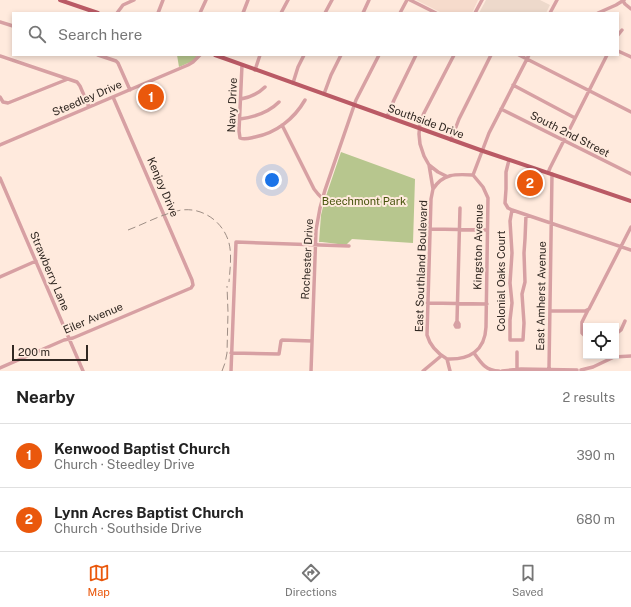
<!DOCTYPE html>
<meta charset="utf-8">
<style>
body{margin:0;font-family:"Public Sans",sans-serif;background:#f6f6f6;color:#222}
.controls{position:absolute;right:12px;bottom:12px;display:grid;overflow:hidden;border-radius:0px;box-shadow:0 2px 6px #0003}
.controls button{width:36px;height:36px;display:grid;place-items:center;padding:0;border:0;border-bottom:1px solid #e0e0e0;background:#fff;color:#222;font:20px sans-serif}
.scale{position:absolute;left:12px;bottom:10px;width:76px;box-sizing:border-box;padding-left:4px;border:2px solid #312822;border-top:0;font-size:11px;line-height:14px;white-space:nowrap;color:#312822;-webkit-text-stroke:3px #ffeadd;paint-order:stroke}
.you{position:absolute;left:272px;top:180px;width:14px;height:14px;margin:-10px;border:3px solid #fff;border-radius:50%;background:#1a73e8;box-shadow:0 0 0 6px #1a73e833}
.badge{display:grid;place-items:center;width:26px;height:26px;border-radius:50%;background:#ea580c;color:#fff;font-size:13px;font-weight:700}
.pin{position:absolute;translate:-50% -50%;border:2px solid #fff;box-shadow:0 1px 4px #0006}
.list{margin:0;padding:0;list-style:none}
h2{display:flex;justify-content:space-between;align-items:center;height:52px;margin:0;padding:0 16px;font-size:17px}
h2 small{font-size:13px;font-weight:400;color:#767676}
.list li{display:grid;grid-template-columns:26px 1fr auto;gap:12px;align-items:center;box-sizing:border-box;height:64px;padding:0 16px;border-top:1px solid #e0e0e0}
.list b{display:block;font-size:15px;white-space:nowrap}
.list p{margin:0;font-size:13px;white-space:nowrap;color:#767676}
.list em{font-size:13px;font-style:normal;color:#767676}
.icon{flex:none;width:22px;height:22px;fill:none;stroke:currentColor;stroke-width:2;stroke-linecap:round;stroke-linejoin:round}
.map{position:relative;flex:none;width:631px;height:371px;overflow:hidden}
.search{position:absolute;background:#fff;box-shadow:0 2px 6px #0003;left:12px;right:12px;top:12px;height:44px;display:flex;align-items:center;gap:10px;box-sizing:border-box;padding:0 14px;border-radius:0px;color:#767676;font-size:15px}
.sheet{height:180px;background:#fff}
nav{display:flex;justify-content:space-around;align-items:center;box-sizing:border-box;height:56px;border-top:1px solid #e0e0e0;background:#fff;font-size:11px;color:#767676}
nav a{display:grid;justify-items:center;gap:2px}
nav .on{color:#ea580c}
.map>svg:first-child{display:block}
</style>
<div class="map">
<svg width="631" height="371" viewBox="0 0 631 371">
<rect width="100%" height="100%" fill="#ffeadd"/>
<path fill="#f6dbcc" d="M416 0H478L472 13H442Z"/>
<path fill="#edd9cb" d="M486 0H540L550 5 546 13H479Z"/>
<path fill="#b7c68e" d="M177 55H196L197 56 193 61 179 67Z
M341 152 415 179 413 243 352 239 346 245 322 242H319L321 215 325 199Z"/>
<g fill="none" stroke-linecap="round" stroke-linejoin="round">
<path stroke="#d7a0a3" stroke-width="3.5" d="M410 0 436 13
M623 1 625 4 631 9
M117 13 123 5 134 0
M158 13 163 0
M200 13 206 0
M243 13 248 0
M281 13 288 0
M325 13 332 0
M363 13 369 0
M400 13 407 0
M475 13 482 0
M550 13 557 0
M598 13 616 5 624 0
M0 22 13 26
M618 35 622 30
M618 51 631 57
M98 55 116 61 118 63 130 90
M519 55 631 112
M0 56 77 82 80 86 89 107
M242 65 239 131 240 138C245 140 250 138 255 137 276 133 294 119 305 100
M255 70 260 55
M293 83 298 67 304 55
M513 85 575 118
M324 94 331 75 341 55
M0 97 3 102 8 103 68 79
M241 99C251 97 258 94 265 87
M501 109 631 174
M387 117 394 100 416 55
M240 119C255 117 268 113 279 102
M282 125 314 189 318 194 322 198
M451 140 459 119 491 55
M0 145 188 65 193 62 200 55
M509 160 506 172V189L505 203 508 208 512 210 510 221 512 253 510 283 512 303 510 320V340H523L524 323 522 294 525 282 524 253 525 239 526 215
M429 165 438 172 446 176
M548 173 550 168 607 55
M0 178 83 371
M433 189C443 173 456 174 473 175
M512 210 631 250
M430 229 487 230
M0 277 36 261
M427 303 487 304
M550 311H585L589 309 631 227
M457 321 459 324V327H456L455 325 457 321 460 208
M616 334 621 330 625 321
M586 337 582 333V322L588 310
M517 352V369
M231 353 279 354 281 341 282 340 312 341
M474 353C481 363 486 371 499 371
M447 359C469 360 485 351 486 327L488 198 483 187 473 175 489 133 529 55
M0 368 64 340 73 338 191 288 193 285 192 280 113 97
M549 369 552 174
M581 370 593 367 614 357 631 356
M231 371 236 242 349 246
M311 371 315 258 316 230 320 208 325 190 356 100 379 55
M423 371 441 356
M450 371 447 359C437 353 430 346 427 335L431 199 433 189 429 165 424 156 420 144 419 134 420 123 424 113 454 55
M502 371 521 369 577 370"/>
<path stroke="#ba5a65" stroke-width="4" d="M60 0 98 13
M215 55 483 151 631 201"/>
<path stroke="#9e8e85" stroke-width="1" stroke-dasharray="8 4" stroke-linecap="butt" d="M128 230C144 224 160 215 177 211 199 205 223 220 229 243 232 255 230 269 229 282
M222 371 225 363 227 353 228 312 227 286"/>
</g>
<g text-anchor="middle" stroke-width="4" stroke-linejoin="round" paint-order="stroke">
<g font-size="11" fill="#312822" stroke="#ffeadd">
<text transform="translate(87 98) rotate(-23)" y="4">Steedley Drive</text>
<text transform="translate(232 105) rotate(-88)" y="4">Navy Drive</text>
<text transform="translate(426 121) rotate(20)" y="4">Southside Drive</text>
<text transform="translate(570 134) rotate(27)" y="4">South 2nd Street</text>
<text transform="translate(163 187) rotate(67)" y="4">Kenjoy Drive</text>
<text transform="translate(478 247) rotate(-89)" y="4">Kingston Avenue</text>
<text transform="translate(307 259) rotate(-87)" y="4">Rochester Drive</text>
<text transform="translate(421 266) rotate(-88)" y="4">East Southland Boulevard</text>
<text transform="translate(50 271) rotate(67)" y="4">Strawberry Lane</text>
<text transform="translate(501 281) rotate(-90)" y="4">Colonial Oaks Court</text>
<text transform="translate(541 296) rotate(-89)" y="4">East Amherst Avenue</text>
<text transform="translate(93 318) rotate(-23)" y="4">Eiler Avenue</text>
</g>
<g font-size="11" fill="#48540d" stroke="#ffeadd">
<text x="364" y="205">Beechmont Park</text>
</g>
</g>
</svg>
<div class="controls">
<button><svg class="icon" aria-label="locate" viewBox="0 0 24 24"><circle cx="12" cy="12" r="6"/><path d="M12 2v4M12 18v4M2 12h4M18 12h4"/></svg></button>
</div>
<div class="scale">200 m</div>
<div class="you"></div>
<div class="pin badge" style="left:151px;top:97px">1</div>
<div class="pin badge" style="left:530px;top:183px">2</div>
<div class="search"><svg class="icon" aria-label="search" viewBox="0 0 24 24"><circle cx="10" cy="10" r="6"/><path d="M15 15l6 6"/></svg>Search here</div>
</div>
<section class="sheet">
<h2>Nearby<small>2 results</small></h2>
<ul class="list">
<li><span class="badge">1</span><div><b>Kenwood Baptist Church</b><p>Church · Steedley Drive</p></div><em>390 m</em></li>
<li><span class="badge">2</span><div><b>Lynn Acres Baptist Church</b><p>Church · Southside Drive</p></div><em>680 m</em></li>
</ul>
</section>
<nav>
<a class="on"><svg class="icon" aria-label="map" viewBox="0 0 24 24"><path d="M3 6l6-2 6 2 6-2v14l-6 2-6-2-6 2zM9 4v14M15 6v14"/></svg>Map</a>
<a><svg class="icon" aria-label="directions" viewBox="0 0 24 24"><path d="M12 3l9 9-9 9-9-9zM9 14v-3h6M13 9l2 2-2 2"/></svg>Directions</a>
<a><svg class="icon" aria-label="saved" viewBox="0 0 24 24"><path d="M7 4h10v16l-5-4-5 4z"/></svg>Saved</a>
</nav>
